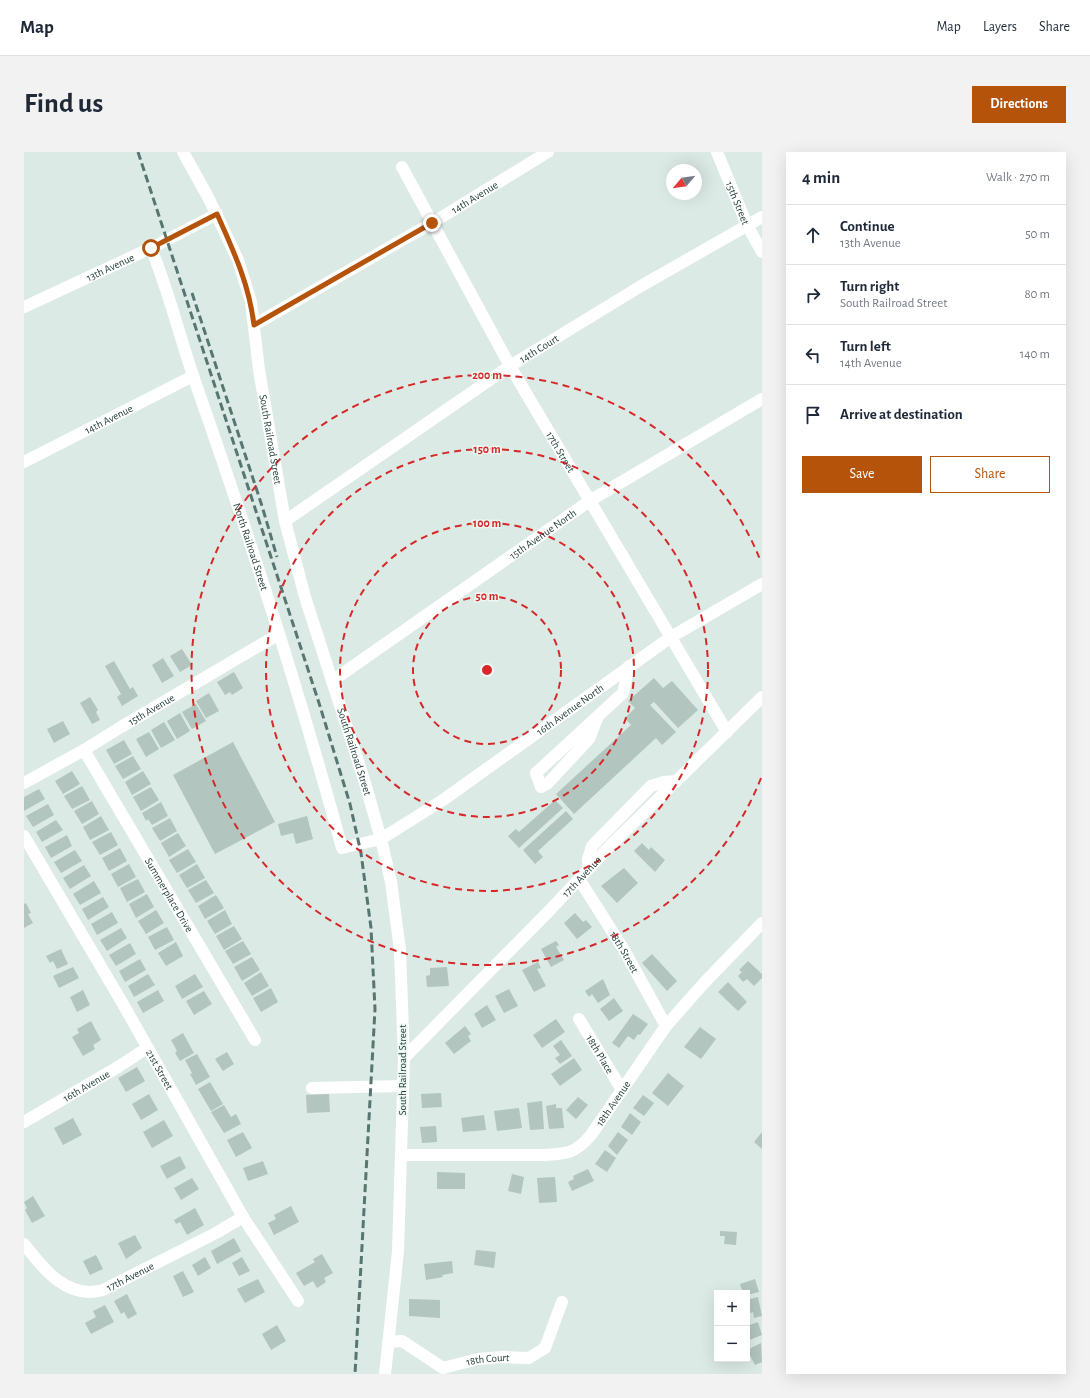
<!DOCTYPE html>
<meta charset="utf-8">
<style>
body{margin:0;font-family:"Alegreya Sans",sans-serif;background:#f2f2f3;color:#1f2937}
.controls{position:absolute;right:12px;bottom:12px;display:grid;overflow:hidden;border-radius:0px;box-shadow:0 4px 16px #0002}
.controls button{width:36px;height:36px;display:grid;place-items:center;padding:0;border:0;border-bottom:1px solid #e0e1e3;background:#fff;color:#1f2937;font:20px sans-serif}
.compass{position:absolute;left:642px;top:12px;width:36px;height:36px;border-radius:50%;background:#fff;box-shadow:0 4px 16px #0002;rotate:241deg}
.stop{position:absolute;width:12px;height:12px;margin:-9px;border:3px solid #b45309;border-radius:50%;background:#fff}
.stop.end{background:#b45309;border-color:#fff;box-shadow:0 1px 4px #0008}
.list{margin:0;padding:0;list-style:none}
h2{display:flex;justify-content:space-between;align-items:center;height:52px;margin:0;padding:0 16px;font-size:17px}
h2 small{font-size:13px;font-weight:400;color:#747a83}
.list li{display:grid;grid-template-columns:26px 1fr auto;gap:12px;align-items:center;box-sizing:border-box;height:60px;padding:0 16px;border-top:1px solid #e0e1e3}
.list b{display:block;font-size:15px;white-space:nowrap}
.list p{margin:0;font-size:13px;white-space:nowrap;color:#747a83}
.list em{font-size:13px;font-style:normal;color:#747a83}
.actions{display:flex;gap:8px;padding:12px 16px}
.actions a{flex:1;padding:9px 0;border:1px solid #b45309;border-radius:0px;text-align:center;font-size:14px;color:#b45309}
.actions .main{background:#b45309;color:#fff}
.icon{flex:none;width:22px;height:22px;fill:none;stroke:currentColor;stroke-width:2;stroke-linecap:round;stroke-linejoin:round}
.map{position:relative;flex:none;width:738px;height:1222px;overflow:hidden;border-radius:0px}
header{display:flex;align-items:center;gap:24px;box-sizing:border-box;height:56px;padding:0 20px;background:#fff;border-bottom:1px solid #e0e1e3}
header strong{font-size:19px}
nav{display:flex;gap:22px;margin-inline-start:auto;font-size:14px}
.intro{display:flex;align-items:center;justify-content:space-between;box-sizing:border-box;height:96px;padding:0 24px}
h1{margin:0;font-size:28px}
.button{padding:10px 18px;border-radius:0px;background:#b45309;color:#fff;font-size:14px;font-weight:700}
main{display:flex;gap:24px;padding:0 24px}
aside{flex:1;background:#fff;border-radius:0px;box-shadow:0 4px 16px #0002}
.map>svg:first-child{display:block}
</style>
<header>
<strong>Map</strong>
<nav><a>Map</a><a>Layers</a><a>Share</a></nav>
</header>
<div class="intro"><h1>Find us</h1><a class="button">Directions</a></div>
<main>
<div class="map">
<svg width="738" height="1222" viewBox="0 0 738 1222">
<rect width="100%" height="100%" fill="#dceae5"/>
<path fill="#b2c5be" d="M158 497 168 513 156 520 146 504Z
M139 506 150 524 138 531 128 513Z
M90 509 106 537 109 535 114 544 98 554 93 545 97 542 81 514Z
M210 520 219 536 208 543 206 540 201 543 193 530Z
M630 526 639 536 648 529 674 558 654 576 630 550 626 553 652 580 638 593 632 586 550 662 532 642 607 573 601 566 611 556 604 549Z
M185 541 195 559 182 566 172 549Z
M66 545 74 558 72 560 76 568 68 572 56 551Z
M172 552 182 569 168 577 158 560Z
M156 561 166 579 153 587 143 569Z
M39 569 46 582 30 591 23 577Z
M140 570 151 588 137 596 127 578Z
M125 580 135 597 122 605 112 587Z
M100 588 108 602 90 612 82 598Z
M209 590 251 670 191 702 149 623Z
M109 604 117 617 99 627 91 614Z
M48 619 56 632 39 642 31 629Z
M119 619 127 632 108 643 101 630Z
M58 634 66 648 48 657 40 644Z
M127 635 135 648 117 659 109 645Z
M15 637 21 647 0 659V645Z
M531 648 539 656 495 696 484 684 492 677 495 680Z
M68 649 75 662 58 672 50 659Z
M137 650 144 664 128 673 124 667 122 669 118 661Z
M24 652 30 663 9 675 2 664Z
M542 659 549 667 514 699 519 705 511 712 499 698Z
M77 664 85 678 66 688 59 675Z
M283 664 289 687 272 692 269 681 257 684 254 672Z
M146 666 153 679 136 689 128 676Z
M32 668 39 678 18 690 12 680Z
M87 680 94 693 76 703 68 690Z
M154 681 162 694 145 705 137 691Z
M43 683 48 694 27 706 21 695Z
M618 691 625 698 627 695 641 708 631 720 610 699Z
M96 696 103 709 85 719 78 706Z
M164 697 172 710 153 721 145 708Z
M51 698 58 709 37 721 30 710Z
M105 712 112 725 94 735 87 722Z
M173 712 181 726 163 736 155 723Z
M60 713 67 724 46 737 39 726Z
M600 716 614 731 593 751 577 734Z
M114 727 121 740 103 750 96 736Z
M182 728 190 741 172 751 164 738Z
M70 729 77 741 56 753 49 742Z
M123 742 130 755 112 766 105 752Z
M192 743 200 756 181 767 174 754Z
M79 745 85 755 64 768 58 757Z
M2 751 7 761 4 762 9 771 0 776V752Z
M132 758 140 771 122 782 114 769Z
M201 758 208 772 191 782 183 769Z
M88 760 94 771 73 783 67 772Z
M551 761 559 770 562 768 568 775 553 787 540 771Z
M210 774 218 787 200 798 192 784Z
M143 775 150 788 131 798 124 785Z
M97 776 103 786 83 799 76 788Z
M219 789 227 802 209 812 201 799Z
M532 789 535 793 532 795 540 808 527 815 517 797Z
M152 790 159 804 142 814 134 801Z
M106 791 112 802 92 814 85 803Z
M37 797 44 812 33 817 29 809 26 811 22 804Z
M628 802 653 829 643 839 618 811Z
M228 805 236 818 218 829 210 815Z
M116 807 122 818 101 830 95 819Z
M724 809 738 822V826L730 834 723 827 719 830 714 824 718 820 715 818Z
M514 810 517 816 513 817 522 834 510 840 498 818Z
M49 815 55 826 35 836 29 824Z
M423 815 425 834 403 835 402 824 406 823V816Z
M237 820 245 834 228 844 220 831Z
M124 822 131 833 110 845 104 834Z
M171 822 179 835 158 847 151 834Z
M579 827 586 843 574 851 568 842 565 845 561 839Z
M704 830 723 850 714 859 694 840Z
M247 836 254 850 237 860 229 846Z
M485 837 494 854 480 861 471 844Z
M59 838 66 853 53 860 46 845Z
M134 838 140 849 119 861 113 850Z
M180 839 188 852 170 863 162 849Z
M590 846 599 859 585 869 576 857Z
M463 853 472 868 458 876 450 862Z
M609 862 624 872 616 883 614 882 610 888 604 884 595 896 588 891Z
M532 867 541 880 518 896 509 883Z
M67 869 77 888 69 893 71 897 59 904 48 885 55 881 53 877Z
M441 874 447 882 444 884 447 889 430 902 421 891Z
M676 875 692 887 677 907 660 895Z
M159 881 170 901 156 909 151 901 153 899 147 888Z
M537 888 548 904 536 912 531 906 536 903 529 894Z
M203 900 210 912 199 919 191 907Z
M173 902 186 925 172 933 166 922 168 921 161 908Z
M550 906 558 918 536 934 527 922Z
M113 915 121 929 102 940 94 926Z
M644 921 660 934 644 954 628 941Z
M186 930 199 952 187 959 174 937Z
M417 941 418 955 398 956 397 942Z
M125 942 134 958 117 968 108 952Z
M305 942 306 960 283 961 282 943Z
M619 943 630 951 620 964 609 956Z
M554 945 564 953 552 967 542 958Z
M518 949 520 977 506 978 503 951Z
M532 952V956H538L540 976 525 977 522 954Z
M200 953 207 965 212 962 217 972 200 981 187 960Z
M495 956 498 976 473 979 470 959Z
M606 961 617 970 608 983 597 975Z
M460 963 462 978 439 980 437 966Z
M49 966 58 983 39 993 30 976Z
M140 968 149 984 128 996 119 980Z
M412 974 413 990 398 991 396 975Z
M219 980 228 996 212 1005 203 988Z
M594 980 604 988 593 1003 584 994Z
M738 980V997L730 990Z
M581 998 592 1006 583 1020 571 1012Z
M156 1004 162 1016 143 1027 136 1014Z
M239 1009 244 1022 224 1029 219 1016Z
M564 1017 570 1029 548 1039 544 1030 550 1027 549 1024Z
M413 1020 441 1021V1037H413Z
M488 1022 500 1025 497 1042 484 1039Z
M531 1025 533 1050 515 1051 513 1026Z
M168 1026 175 1037 157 1048 150 1036Z
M9 1044 21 1064 8 1071 1 1058 3 1056 0 1050Z
M267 1054 275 1070 250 1083 244 1071 252 1067 250 1063Z
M171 1056 180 1073 163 1083 156 1070 152 1072 150 1068Z
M696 1079 713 1080 712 1093 700 1092 701 1084H696Z
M111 1083 118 1096 102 1107 94 1091Z
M210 1086 217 1099 193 1112 187 1099Z
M452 1098 472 1100 470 1116 450 1113Z
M298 1102 309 1121 300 1126 302 1130 293 1136 289 1129 280 1134 272 1121 291 1110 289 1107Z
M72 1103 79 1117 66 1123 59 1109Z
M181 1105 187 1116 174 1124 168 1113Z
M218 1105 226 1119 215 1124 208 1111Z
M428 1109 429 1121 418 1123 419 1125 402 1128 400 1112Z
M159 1119 170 1140 159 1145 149 1124Z
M234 1127 241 1140 221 1151 213 1137Z
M731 1127 735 1140 723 1143V1141H719L716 1132Z
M103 1142 113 1162 104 1167 100 1160 97 1162 90 1149Z
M734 1145 738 1164 730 1166 729 1160 723 1162V1148Z
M385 1147 416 1148V1166L385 1164Z
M81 1153 90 1170 67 1182 61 1171 72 1165 69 1159Z
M734 1170 738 1183 723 1189V1174Z
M253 1173 262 1189 247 1198 238 1182Z
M737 1191 738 1210 731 1213 723 1198Z"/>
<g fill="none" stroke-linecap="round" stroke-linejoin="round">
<g stroke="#fff" stroke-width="12">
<path id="s1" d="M159 0 184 45 214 108 227 150 235 218 261 369 281 445 341 631 357 687 367 730 376 798 380 906 374 1099 361 1222"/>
<path id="s2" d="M693 0 723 73 738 100"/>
<path id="s3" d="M378 15 486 214 703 580"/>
<path id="s4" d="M127 96C146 142 157 191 174 238 227 389 276 542 318 696L357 687 419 648 647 485 738 432"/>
<path id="s5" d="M0 155 127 96 193 62"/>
<path id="s6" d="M230 173 408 71 524 0"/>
<path id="s7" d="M0 310 169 224"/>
<path id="s8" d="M261 369 486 214 617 134 738 65"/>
<path id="s9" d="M308 529 567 348 738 247"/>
<path d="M574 564 565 587 524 631 517 635 512 621 599 541 605 514"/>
<path id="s10" d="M60 598 231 888"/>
<path id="s11" d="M0 631 60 598 97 575 255 482"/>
<path id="s12" d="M0 684 99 852 219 1065 274 1149"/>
<path d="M565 716 564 707 568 694 627 634 640 630 652 629"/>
<path id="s13" d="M555 727 600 798 642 874"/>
<path id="s14" d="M555 867 598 938"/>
<path id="s15" d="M380 906 525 759 585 695 738 545"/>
<path d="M288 936 379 934"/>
<path id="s16" d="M0 970 94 915 123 896"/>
<path id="s17" d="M377 1003H518C542 1002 551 1002 567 983L642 874 680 831 738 771"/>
<path id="s18" d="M0 1092C19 1117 44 1148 79 1138L192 1081 219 1065"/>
<path id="s19" d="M364 1190 378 1189 419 1216 454 1207 479 1205 505 1206 521 1196 538 1150"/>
</g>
<path stroke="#577671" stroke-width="3" stroke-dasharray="8 4" stroke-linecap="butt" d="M114 0 295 551 326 652 337 701 347 776 351 857 331 1222
M168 141 238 354 253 405"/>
</g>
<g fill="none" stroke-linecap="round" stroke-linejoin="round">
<path stroke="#b45309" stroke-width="5" d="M127 96 193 62C210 100 225 132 230 173L408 71"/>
</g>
<g fill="none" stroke="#d62828" stroke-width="2" stroke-dasharray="7 5">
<circle cx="463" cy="518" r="74"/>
<circle cx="463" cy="518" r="147"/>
<circle cx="463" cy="518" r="221"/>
<path d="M737 626A295 295 0 1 1 737 410"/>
</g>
<g text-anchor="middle" stroke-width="3" stroke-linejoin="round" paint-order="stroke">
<g font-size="11" fill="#1d3a35" stroke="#edf7f2">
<text dy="4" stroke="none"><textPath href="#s6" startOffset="255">14th Avenue</textPath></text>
<text dy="4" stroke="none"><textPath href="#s2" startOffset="55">15th Street</textPath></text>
<text dy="4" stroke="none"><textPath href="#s5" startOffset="95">13th Avenue</textPath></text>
<text dy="4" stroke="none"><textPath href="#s8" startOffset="307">14th Court</textPath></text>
<text dy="4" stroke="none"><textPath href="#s7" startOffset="95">14th Avenue</textPath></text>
<text dy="4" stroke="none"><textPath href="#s1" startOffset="304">South Railroad Street</textPath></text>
<text dy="4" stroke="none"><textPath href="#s3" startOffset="326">17th Street</textPath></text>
<text dy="4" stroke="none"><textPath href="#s9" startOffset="257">15th Avenue North</textPath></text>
<text dy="4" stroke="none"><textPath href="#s4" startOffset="315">North Railroad Street</textPath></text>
<text dy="4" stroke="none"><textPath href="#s11" startOffset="147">15th Avenue</textPath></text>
<text dy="4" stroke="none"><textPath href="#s4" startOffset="899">16th Avenue North</textPath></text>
<text dy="4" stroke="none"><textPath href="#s1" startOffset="628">South Railroad Street</textPath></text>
<text dy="4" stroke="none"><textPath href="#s15" startOffset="254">17th Avenue</textPath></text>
<text dy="4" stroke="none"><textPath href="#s10" startOffset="168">Summerplace Drive</textPath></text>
<text dy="4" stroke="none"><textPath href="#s13" startOffset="86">18th Street</textPath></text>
<text dy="4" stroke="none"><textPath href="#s14" startOffset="41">18th Place</textPath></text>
<text dy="4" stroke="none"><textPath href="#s12" startOffset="270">21st Street</textPath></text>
<text transform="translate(378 918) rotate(-90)" y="4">South Railroad Street</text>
<text dy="4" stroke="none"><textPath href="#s16" startOffset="72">16th Avenue</textPath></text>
<text dy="4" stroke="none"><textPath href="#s17" startOffset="235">18th Avenue</textPath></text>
<text dy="4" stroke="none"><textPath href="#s18" startOffset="128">17th Avenue</textPath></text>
<text dy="4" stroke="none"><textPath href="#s19" startOffset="109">18th Court</textPath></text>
</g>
</g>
<circle cx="463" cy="518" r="6" fill="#d62828" stroke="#edf7f2" stroke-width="2"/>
<g font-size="12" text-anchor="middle" font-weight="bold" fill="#d62828" stroke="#edf7f2" stroke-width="3" stroke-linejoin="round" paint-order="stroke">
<text x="463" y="227">200 m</text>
<text x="463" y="301">150 m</text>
<text x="463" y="375">100 m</text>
<text x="463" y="448">50 m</text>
</g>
</svg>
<div class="controls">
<button>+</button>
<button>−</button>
</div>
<svg class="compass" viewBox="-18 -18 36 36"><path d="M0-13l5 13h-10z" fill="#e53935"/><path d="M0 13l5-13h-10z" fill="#747a83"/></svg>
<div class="stop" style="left:127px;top:96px"></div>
<div class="stop end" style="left:408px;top:71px"></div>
</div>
<aside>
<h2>4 min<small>Walk · 270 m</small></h2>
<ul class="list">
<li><svg class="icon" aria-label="ahead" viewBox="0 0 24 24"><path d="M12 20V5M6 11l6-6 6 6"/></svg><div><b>Continue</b><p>13th Avenue</p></div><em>50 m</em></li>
<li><svg class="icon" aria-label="right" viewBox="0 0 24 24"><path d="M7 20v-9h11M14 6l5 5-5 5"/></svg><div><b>Turn right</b><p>South Railroad Street</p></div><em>80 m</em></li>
<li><svg class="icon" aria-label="left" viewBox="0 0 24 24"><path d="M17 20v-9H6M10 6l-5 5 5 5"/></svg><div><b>Turn left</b><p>14th Avenue</p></div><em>140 m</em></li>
<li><svg class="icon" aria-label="arrive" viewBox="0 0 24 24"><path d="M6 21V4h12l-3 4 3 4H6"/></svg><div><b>Arrive at destination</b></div></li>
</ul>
<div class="actions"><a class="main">Save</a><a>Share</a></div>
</aside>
</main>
